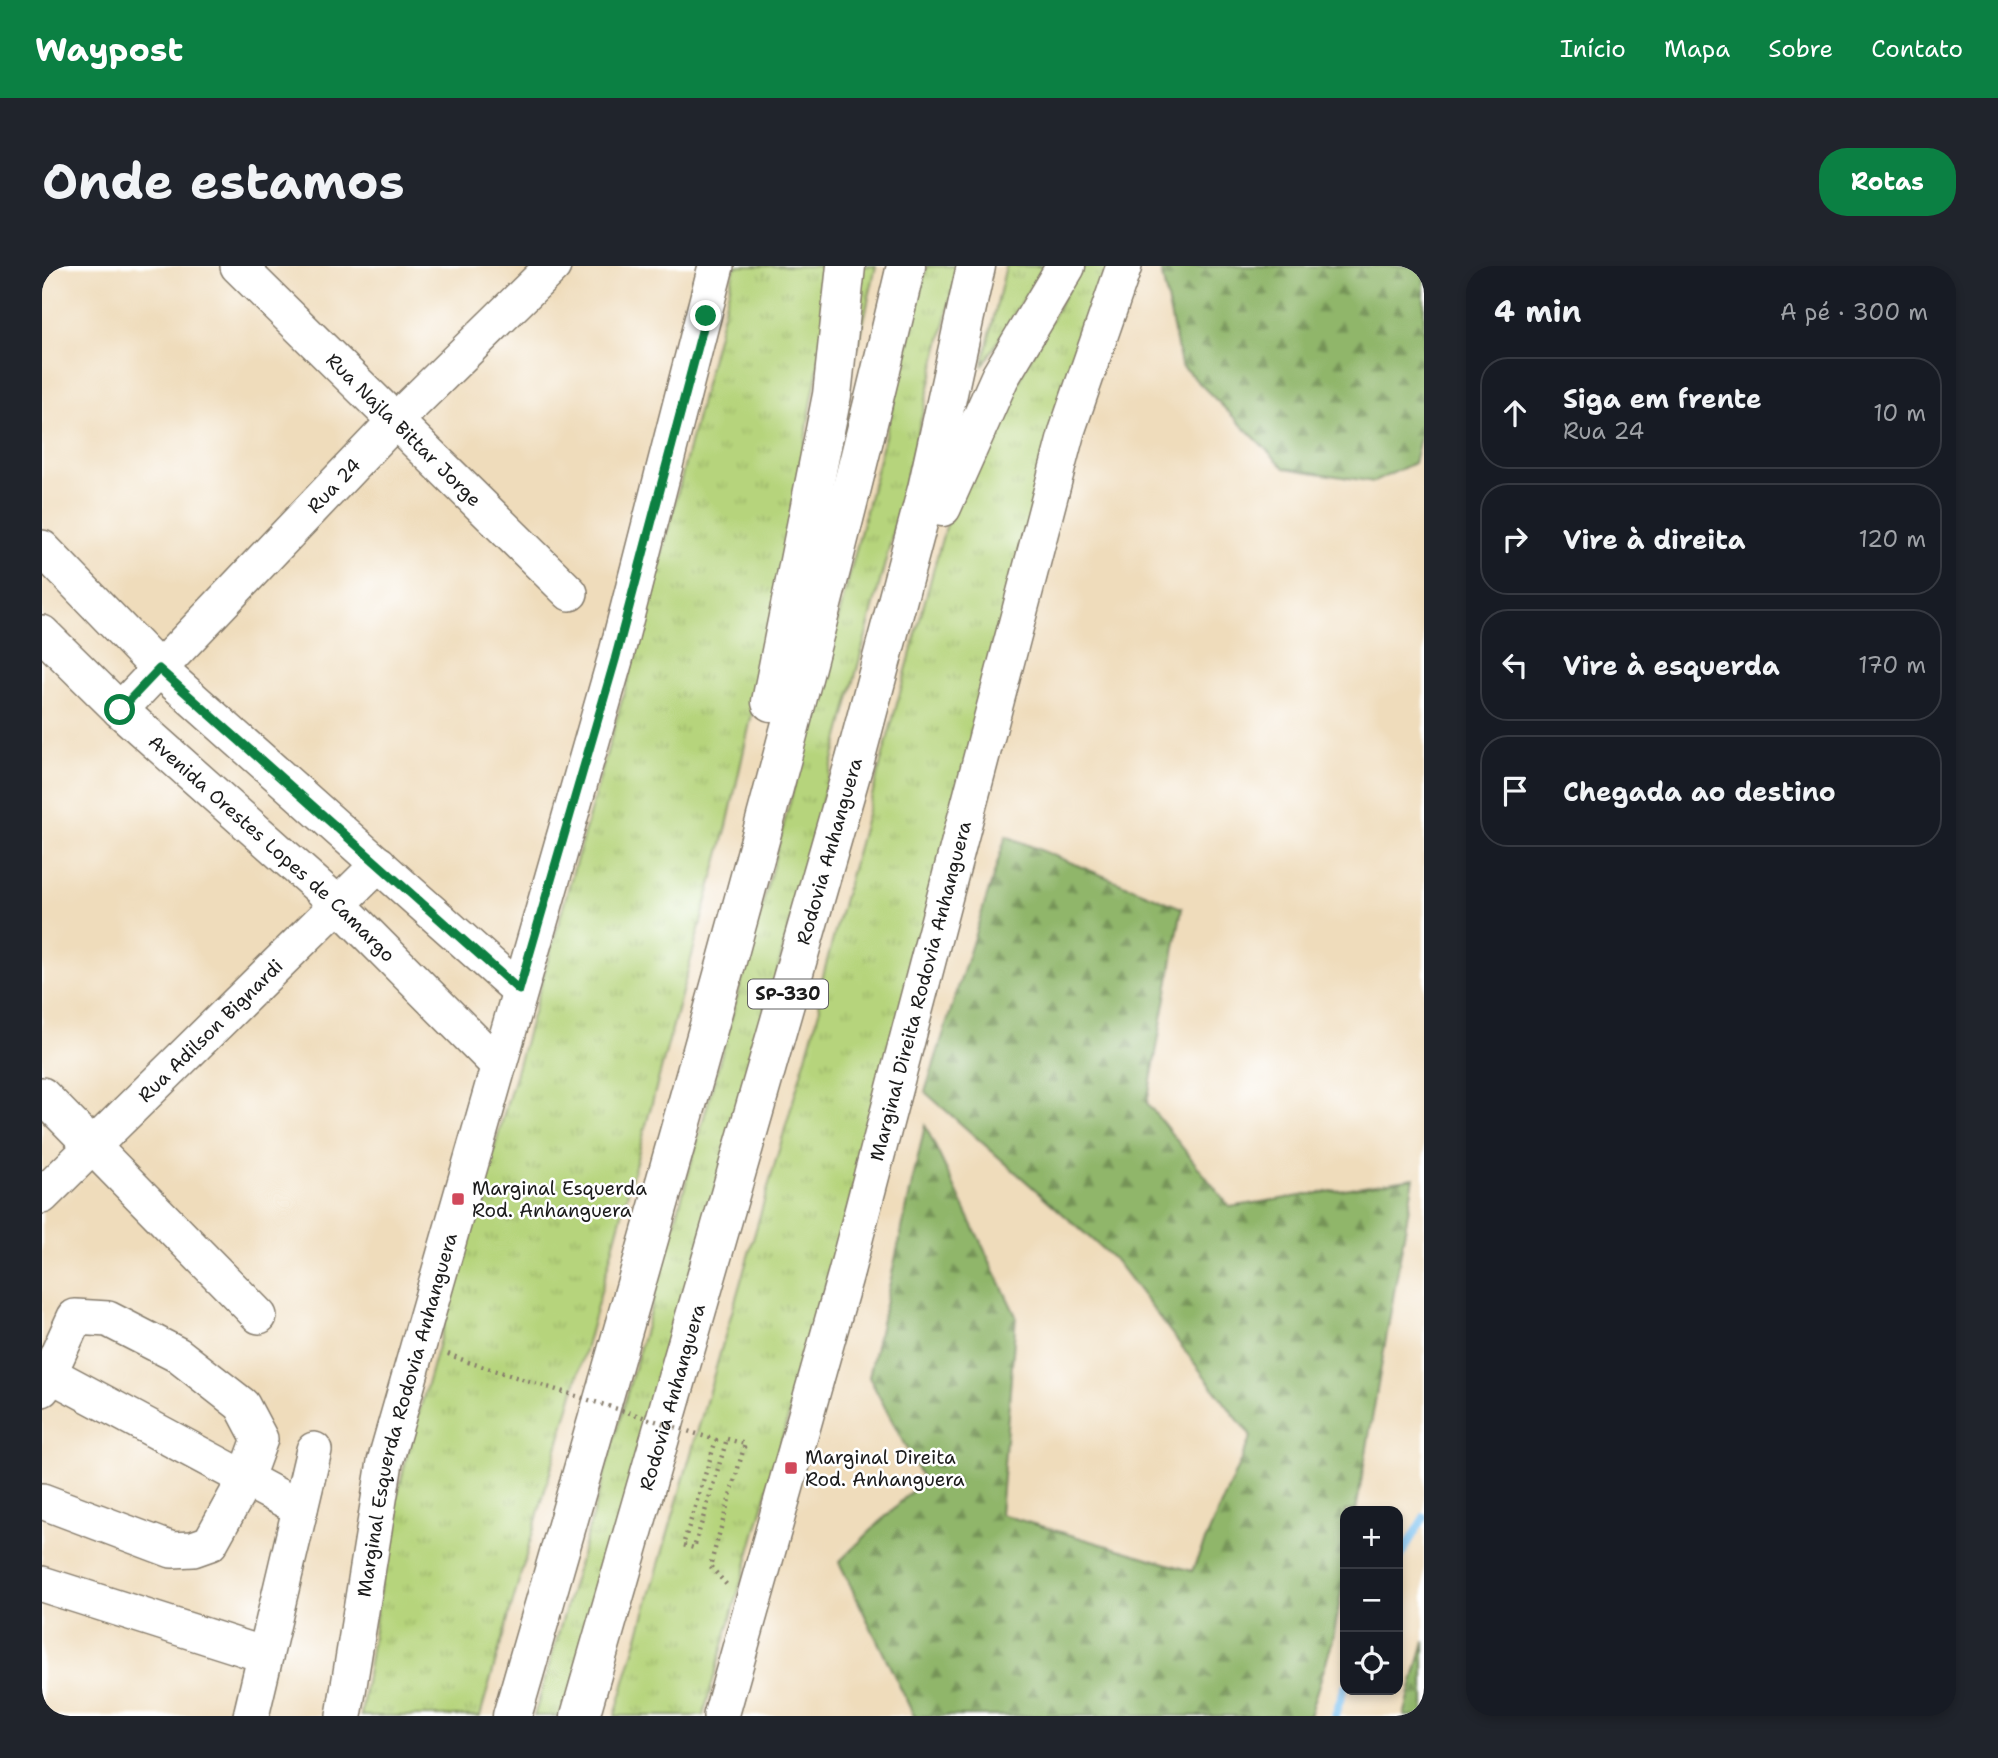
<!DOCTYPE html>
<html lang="pt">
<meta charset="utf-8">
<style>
body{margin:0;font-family:"Shantell Sans",sans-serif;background:#20242c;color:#f1f3f6}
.controls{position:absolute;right:21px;bottom:21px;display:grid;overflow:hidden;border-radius:14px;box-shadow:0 4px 10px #0003}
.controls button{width:63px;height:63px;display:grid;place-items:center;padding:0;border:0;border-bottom:2px solid #363941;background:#171b24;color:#f1f3f6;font:35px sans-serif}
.stop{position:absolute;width:21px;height:21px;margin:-16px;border:5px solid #0b8043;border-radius:50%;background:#fff}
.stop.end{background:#0b8043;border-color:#fff;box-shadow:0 2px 7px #0008}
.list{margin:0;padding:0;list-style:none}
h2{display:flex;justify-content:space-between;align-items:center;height:91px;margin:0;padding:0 28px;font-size:30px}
h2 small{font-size:23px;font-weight:400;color:#9ea1a6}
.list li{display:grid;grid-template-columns:46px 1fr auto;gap:21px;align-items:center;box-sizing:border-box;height:112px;margin:0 14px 14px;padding:0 14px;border:2px solid #363941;border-radius:28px}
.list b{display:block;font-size:26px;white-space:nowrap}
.list p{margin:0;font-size:23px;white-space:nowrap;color:#9ea1a6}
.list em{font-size:23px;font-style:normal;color:#9ea1a6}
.icon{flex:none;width:38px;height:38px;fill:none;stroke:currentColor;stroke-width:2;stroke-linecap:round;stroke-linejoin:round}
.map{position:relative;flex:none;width:1382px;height:1450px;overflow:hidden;border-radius:28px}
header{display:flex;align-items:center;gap:42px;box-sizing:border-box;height:98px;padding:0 35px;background:#0b8043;color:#fff}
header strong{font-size:33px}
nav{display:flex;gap:38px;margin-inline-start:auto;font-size:24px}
.intro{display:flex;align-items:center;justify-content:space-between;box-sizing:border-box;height:168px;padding:0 42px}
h1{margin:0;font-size:49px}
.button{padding:18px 32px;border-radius:28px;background:#0b8043;color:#fff;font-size:24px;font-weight:700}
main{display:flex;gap:42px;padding:0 42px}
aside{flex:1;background:#171b24;border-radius:28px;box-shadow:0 4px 10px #0003}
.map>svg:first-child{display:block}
</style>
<header>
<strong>Waypost</strong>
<nav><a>Início</a><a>Mapa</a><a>Sobre</a><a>Contato</a></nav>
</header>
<div class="intro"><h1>Onde estamos</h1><a class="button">Rotas</a></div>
<main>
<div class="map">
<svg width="1382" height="1450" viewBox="0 0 1382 1450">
<defs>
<pattern id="grass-tufts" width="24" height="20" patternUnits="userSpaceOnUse" patternTransform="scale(1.75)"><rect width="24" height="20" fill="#b6d47b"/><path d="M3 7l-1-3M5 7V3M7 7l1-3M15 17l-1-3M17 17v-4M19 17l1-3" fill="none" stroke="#9cb56a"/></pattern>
<pattern id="forest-firs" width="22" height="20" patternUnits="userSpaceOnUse" patternTransform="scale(1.75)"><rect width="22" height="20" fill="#90b66b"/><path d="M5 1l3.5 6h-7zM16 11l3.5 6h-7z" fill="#759357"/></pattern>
</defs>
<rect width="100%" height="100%" fill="#fff"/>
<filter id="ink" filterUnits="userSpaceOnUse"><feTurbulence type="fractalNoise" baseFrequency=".0143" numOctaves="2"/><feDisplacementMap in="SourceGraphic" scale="14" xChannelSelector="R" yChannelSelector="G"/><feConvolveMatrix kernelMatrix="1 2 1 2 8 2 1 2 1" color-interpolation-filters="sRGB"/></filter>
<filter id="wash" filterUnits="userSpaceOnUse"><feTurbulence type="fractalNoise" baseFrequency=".00686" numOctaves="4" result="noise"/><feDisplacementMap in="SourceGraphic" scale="28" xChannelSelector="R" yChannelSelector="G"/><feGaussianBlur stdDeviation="1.57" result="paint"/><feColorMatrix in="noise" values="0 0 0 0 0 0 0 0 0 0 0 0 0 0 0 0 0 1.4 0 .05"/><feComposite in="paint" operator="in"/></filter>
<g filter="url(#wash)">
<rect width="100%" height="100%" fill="#efdcbb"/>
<path fill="url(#grass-tufts)" stroke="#69784c" stroke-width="2" d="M693 0H794L732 349 685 560 539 1099 438 1450H319L346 1269 365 1189 609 332Z
M818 0H834L816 81 809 76Z
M885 0H917L853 259 735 707 523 1450H492C547 1267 598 1082 649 898 732 600 812 301 885 0Z
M964 0H1002L940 101Z
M1038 0H1067L839 827 661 1450H573L778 742 776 728 899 276 914 231Z"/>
<path fill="url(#forest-firs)" stroke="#566944" stroke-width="2" d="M1118 0H1382V156L1372 197 1332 216 1243 202 1139 99Z
M964 570 1140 642 1105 837 1188 941 1372 912 1314 1245H1303V1305L1291 1374 1267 1450H872L797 1296 881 1214 827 1111 883 859 974 1050 958 1248 1150 1305 1209 1171 1074 995 883 826Z
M1382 1375V1450H1362Z"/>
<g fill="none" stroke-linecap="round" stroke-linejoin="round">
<path stroke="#78c0f0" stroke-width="8" d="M1356 1294 1382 1251
M1293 1450 1303 1420"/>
</g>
</g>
<g filter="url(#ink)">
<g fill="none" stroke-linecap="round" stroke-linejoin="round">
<g stroke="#867c6c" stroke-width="38">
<g id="minor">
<path id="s1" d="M196 0 528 327"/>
<path d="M0 282 117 403 477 724"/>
<path id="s2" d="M0 367 78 444 296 638 456 799"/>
<path id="s3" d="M78 444 353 155 511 0"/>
<path d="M0 829 217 1050"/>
<path id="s4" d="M0 930 337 598"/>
<path d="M6 1107 258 1242"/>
<path d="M0 1123 33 1051 66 1053 136 1089 200 1139 218 1173 203 1214 168 1277 151 1283 130 1284 0 1235"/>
<path d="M0 1318 223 1389"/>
<path d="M209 1450 272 1184"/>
<path id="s5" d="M302 1450 343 1196 573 394 674 0"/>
<path id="s6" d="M679 1450 804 1007 1025 165 1082 0"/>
</g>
</g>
<g stroke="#867c6c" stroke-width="41">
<g id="highway">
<path d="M900 241 958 111 1024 0"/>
<path d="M729 436 790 129 804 0"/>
<path d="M470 1450C609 969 749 487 864 0"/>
<path id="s7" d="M538 1450 813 494 885 223 934 0"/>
</g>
</g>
<path stroke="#867c6c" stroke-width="4.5" stroke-dasharray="2 5" stroke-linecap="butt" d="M406 1088 426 1096
M685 1173 703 1178 668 1300 685 1319"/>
<use href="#minor" stroke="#fff" stroke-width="35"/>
<use href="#highway" stroke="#fff" stroke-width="38"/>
<path stroke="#867c6c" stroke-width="4.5" stroke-dasharray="2 5" stroke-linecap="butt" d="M426 1096 674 1174 641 1279 652 1282 685 1173"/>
</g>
</g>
<g fill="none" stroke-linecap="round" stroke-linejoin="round" filter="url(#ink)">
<path stroke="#0b8043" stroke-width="9" d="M78 444 117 403 477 724 573 394 664 50"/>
</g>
<g fill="#d1495b" stroke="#fff" stroke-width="2.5">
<rect x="409" y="926" width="14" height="14" rx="3.5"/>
<rect x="742" y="1195" width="14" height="14" rx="3.5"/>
</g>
<g text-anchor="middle" stroke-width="5" stroke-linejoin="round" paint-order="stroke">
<rect fill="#fff" stroke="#606060" stroke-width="2" x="706" y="713.5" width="80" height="29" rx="5"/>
<g font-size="18" font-weight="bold" fill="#1c1c1c">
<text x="746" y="734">SP-330</text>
</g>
<g font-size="19" fill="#1c1c1c" stroke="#fff">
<text dy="7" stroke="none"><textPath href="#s1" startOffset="233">Rua Najla Bittar Jorge</textPath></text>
<text dy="7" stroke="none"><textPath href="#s3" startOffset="310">Rua 24</textPath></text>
<text dy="7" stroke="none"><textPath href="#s2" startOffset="315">Avenida Orestes Lopes de Camargo</textPath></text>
<text dy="7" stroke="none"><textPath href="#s7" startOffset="900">Rodovia Anhanguera</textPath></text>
<text dy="7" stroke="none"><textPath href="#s6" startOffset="752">Marginal Direita Rodovia Anhanguera</textPath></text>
<text dy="7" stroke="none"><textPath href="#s4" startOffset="236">Rua Adilson Bignardi</textPath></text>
<text dy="7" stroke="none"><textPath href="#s7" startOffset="332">Rodovia Anhanguera</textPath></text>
<text dy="7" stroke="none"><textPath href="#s5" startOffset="308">Marginal Esquerda Rodovia Anhanguera</textPath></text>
</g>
<g font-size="19" fill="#1c1c1c" stroke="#fff" text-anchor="start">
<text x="430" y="929">Marginal Esquerda<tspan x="430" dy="22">Rod. Anhanguera</tspan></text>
<text x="763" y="1198">Marginal Direita<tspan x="763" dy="22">Rod. Anhanguera</tspan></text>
</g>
</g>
</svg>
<div class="controls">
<button>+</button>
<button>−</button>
<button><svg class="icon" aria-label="locate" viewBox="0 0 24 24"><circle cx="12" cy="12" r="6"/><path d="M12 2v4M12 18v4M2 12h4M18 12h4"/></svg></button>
</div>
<div class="stop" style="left:78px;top:444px"></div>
<div class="stop end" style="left:664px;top:50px"></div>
</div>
<aside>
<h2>4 min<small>A pé · 300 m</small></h2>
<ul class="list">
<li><svg class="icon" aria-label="ahead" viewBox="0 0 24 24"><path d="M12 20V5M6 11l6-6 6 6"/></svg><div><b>Siga em frente</b><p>Rua 24</p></div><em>10 m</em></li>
<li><svg class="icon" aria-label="right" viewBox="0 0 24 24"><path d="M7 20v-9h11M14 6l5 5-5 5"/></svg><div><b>Vire à direita</b></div><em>120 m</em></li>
<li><svg class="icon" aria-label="left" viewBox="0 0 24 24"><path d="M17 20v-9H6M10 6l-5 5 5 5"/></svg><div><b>Vire à esquerda</b></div><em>170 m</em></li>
<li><svg class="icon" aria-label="arrive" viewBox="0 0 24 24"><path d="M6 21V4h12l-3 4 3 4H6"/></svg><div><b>Chegada ao destino</b></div></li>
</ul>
</aside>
</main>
